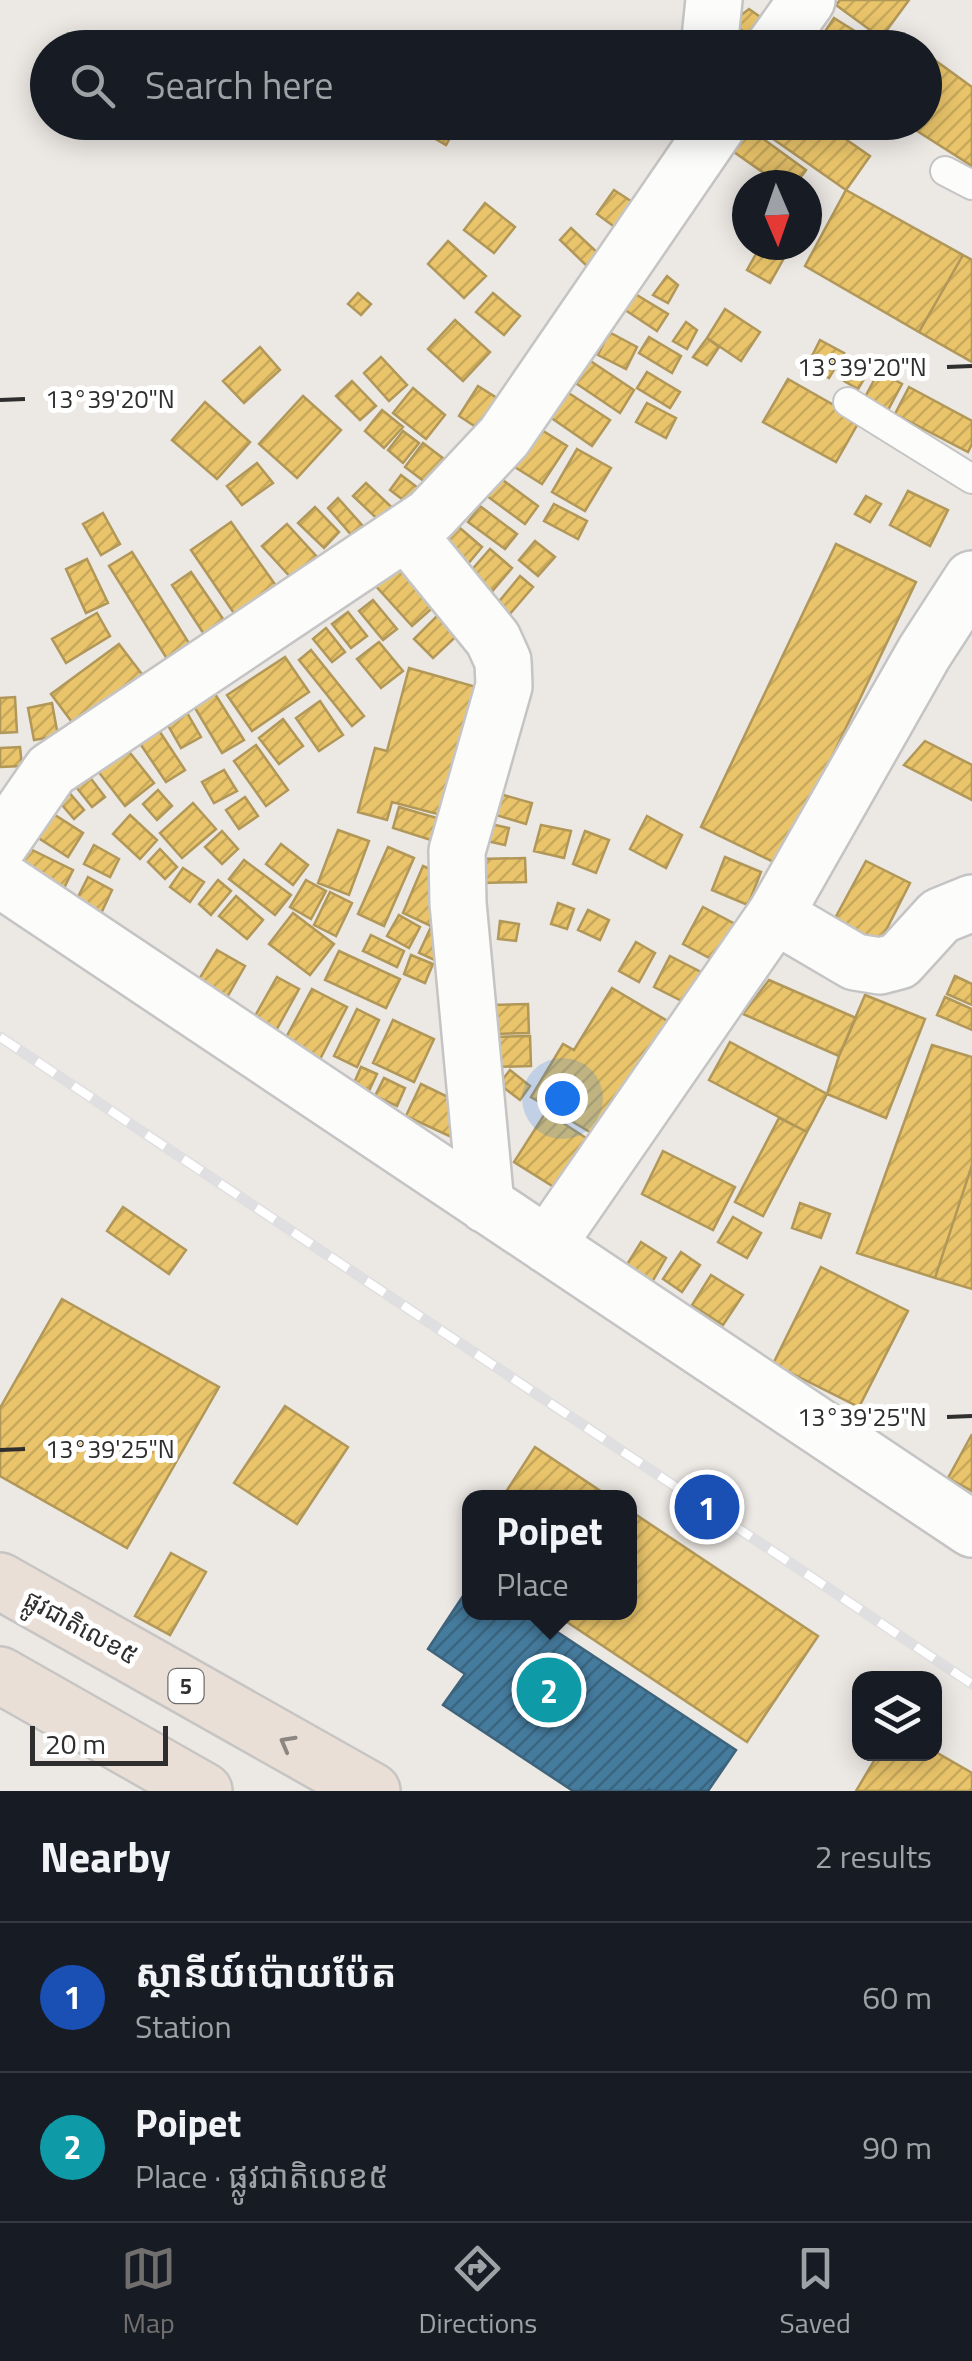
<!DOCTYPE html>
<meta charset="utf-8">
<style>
body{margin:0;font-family:"Titillium Web","Noto Sans Khmer",sans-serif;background:#20242c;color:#f1f3f6}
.controls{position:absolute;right:30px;bottom:30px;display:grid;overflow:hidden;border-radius:20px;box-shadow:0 5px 25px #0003}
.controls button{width:90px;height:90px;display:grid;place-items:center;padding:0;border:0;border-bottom:2px solid #363941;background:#171b24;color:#f1f3f6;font:50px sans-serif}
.compass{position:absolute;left:732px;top:170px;width:90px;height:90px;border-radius:50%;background:#171b24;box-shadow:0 5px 25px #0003;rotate:178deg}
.scale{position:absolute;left:30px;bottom:25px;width:138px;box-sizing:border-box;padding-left:10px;border:5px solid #2e2e2e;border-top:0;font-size:28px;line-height:35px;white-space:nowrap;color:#2e2e2e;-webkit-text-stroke:8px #fff;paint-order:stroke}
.you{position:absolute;left:562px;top:1098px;width:35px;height:35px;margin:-25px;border:8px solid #fff;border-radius:50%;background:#1a73e8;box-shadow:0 0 0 15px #1a73e833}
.badge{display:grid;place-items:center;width:65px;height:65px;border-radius:50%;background:#706f6e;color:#fff;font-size:32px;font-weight:700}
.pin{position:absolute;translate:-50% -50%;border:5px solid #fff;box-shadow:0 2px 10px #0006}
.popup{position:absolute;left:462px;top:1490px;width:175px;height:130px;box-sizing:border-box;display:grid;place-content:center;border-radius:20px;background:#171b24;filter:drop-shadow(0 2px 8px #0005);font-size:32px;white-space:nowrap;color:#9ea1a6}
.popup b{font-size:38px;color:#f1f3f6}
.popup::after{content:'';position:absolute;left:50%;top:100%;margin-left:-20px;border:20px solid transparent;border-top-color:#171b24}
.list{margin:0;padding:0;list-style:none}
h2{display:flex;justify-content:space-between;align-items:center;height:130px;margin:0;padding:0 40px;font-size:42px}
h2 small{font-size:32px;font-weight:400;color:#9ea1a6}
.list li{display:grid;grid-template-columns:65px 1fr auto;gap:30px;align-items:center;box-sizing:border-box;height:150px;padding:0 40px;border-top:2px solid #363941}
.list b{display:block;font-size:38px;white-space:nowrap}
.list p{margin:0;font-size:32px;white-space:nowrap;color:#9ea1a6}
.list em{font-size:32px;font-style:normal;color:#9ea1a6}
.icon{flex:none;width:55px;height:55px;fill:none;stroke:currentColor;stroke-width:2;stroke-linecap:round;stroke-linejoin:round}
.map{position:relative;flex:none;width:972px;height:1791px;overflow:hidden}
.search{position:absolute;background:#171b24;box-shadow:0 5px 25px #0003;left:30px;right:30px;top:30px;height:110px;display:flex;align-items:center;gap:25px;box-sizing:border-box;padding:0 35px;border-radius:55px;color:#9ea1a6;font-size:38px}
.sheet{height:430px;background:#171b24}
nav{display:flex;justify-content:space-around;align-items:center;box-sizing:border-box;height:140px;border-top:2px solid #363941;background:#171b24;font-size:28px;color:#9ea1a6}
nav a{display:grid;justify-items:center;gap:5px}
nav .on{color:#706f6e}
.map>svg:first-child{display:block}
</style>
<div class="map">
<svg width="972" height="1791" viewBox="0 0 972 1791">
<defs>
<pattern id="homes-hatch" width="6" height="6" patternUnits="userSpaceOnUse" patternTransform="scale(2.5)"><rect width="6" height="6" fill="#e9c46a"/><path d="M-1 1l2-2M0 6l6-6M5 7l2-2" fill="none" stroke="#c8a95c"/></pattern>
<pattern id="public-hatch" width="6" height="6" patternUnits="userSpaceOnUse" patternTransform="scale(2.5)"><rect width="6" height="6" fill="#457b9d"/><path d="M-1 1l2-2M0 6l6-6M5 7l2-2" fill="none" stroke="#3a6580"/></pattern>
</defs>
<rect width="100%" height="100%" fill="#ece8e4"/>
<path fill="url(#homes-hatch)" stroke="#b19758" stroke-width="2.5" d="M840 0H909L881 38 836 5Z
M749 9 776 28 764 45 731 23Z
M834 18 877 45 875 48H834L820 39Z
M932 58 972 87V166L903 122H924V69Z
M424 122H459L446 145 420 130Z
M774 122H821L870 156 846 190 766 134Z
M747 127 806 170 795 185H781L731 150Z
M614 190 634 203 616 228 597 214Z
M846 190 963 255 919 332 805 266Z
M485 203 515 227 494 253 464 230Z
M571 228 601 256 589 268 560 240Z
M448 241 486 276 464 298 428 264Z
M761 245 784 258 770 283 747 270Z
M963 255 972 260V362L919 332Z
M667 276 678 285 668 303 653 295Z
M632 292 668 314 657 331 622 308Z
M358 293 371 304 361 315 348 304Z
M493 293 520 316 504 335 476 312Z
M725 309 760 332 741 361 707 338Z
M455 320 490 352 463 381 428 349Z
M686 322 697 330 687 349 673 341Z
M609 332 637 347 626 369 598 355Z
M649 337 681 356 672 373 639 353Z
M707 338 719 347 707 365 693 357Z
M820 340 844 353 829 378 807 366Z
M260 347 280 370 244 403 223 381Z
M381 357 407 385 389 401 364 373Z
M589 360 634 390 620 413 574 382Z
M854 362 869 371 858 389 844 381Z
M879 371 902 384 888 410 865 397Z
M647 372 680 392 670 408 637 388Z
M788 379 860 420 836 462 763 422Z
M352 381 376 406 360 420 336 396Z
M478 386 500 400 482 431 459 416Z
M909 387 972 421V444L968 452 895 414Z
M413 388 445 415 426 439 393 413Z
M564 390 610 420 592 446 547 415Z
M303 396 341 430 297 478 259 444Z
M205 402 250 442 217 479 172 440Z
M647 403 676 418 666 438 636 422Z
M382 410 403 427 384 448 365 431Z
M529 422 567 446 542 484 505 461Z
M403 431 419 443 403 463 388 450Z
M423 443 448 462 429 485 405 467Z
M577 449 611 468 585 511 552 492Z
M257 463 273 483 242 505 227 486Z
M401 475 430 497 419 512 390 490Z
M496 475 538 506 525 524 483 493Z
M366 483 402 517 389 530 353 496Z
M908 491 948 510 930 546 890 525Z
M866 496 881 504 870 522 855 514Z
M338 498 377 542 366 552 328 508Z
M554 504 587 521 578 539 544 521Z
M480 506 517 534 505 549 468 522Z
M315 507 339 532 324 548 298 523Z
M103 513 120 544 101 555 83 524Z
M231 522 286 600 244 628 191 550Z
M453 522 482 547 462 571 432 546Z
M287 524 329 570 304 592 262 546Z
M535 541 555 557 538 576 519 560Z
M836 544 916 582 780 865 701 827Z
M490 549 512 568 484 601 461 582Z
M132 552 197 656 174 670 109 566Z
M407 554 445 597 412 626 374 584Z
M87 559 108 603 86 613 66 569Z
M191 572 234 635 213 648 172 585Z
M520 576 533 587 509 615 497 604Z
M373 600 397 629 383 640 359 611Z
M445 608 465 628 433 658 414 639Z
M348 612 367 636 351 648 332 624Z
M97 613 110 636 66 663 52 639Z
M326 628 345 652 332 662 313 639Z
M379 642 403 671 381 688 357 659Z
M119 644 154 690 86 741 51 694Z
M311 650 364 716 352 726 299 660Z
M285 657 309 692 252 731 227 695Z
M409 668 480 688 445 816 392 802 387 820 358 812 375 748 387 751Z
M210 686 244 740 222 753 189 698Z
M15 697 17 732 0 733V698Z
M320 701 343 735 319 751 296 718Z
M52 703 58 736 34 740 28 708Z
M182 704 201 737 181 748 162 715Z
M283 719 303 746 279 764 259 738Z
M158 729 185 770 166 782 139 742Z
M925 741 972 765V800L904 765Z
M123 744 154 783 125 806 94 766Z
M256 745 288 790 266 806 234 761Z
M20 747 22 766 0 767V748Z
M79 763 105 797 92 807 65 773Z
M224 770 237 791 214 803 202 782Z
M61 783 84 810 74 819 51 792Z
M482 789 532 803 526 824 476 809Z
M158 790 172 806 157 820 143 804Z
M245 797 258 816 239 829 226 810Z
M193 803 216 829 182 858 160 833Z
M41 806 83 833 68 857 26 830Z
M399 807 444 820 437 842 393 828Z
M130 815 157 840 140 859 113 834Z
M647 816 682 835 666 868 630 849Z
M477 821 509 828 505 845 473 838Z
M541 825 571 831 564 858 534 851Z
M338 830 369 841 349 895 318 883Z
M222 831 238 849 222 864 205 847Z
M585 831 609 840 596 873 573 864Z
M18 843 73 870 63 890 8 864Z
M281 844 308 865 293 885 266 864Z
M94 845 119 859 110 877 84 864Z
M388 847 414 858 384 926 358 914Z
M160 849 177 867 165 879 148 862Z
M725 857 761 872 748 905 712 890Z
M525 858 526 882 481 883V859Z
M244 860 291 895 275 915 229 879Z
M866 861 910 883 878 946 833 922Z
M423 866 452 879 431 926 403 913Z
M183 868 204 882 190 902 170 887Z
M88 877 112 890 97 922 72 909Z
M218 880 231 891 211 915 199 904Z
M306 880 326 891 311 919 290 907Z
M330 892 352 903 336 936 314 925Z
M236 896 263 920 247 939 219 916Z
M558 903 574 909 567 929 551 924Z
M703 907 739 926 719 963 683 944Z
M588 910 609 920 600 940 578 930Z
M293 913 334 944 310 975 269 944Z
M399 915 420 927 409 948 387 936Z
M500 921 519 924 516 941 498 939Z
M431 927 460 941 448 966 419 953Z
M371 935 404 951 397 967 363 951Z
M636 942 655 953 639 982 619 971Z
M217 950 245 966 222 1006 193 989Z
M339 951 400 979 386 1008 325 980Z
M411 955 433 964 425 983 404 974Z
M670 956 701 972 684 1002 654 987Z
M955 976 972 984V1005L947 994Z
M277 977 299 989 273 1036 251 1023Z
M769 980 856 1018 839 1056 743 1014Z
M612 988 671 1023 600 1138 531 1097 563 1044 574 1050Z
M312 989 347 1007 317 1065 281 1047Z
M865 995 925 1019 886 1118 827 1094 839 1056Z
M945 997 972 1009V1030L937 1015Z
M528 1004 529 1033 495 1034 493 1005Z
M357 1009 379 1020 357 1067 334 1056Z
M393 1020 434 1039 414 1082 373 1063Z
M530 1036 531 1066 495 1067 494 1037Z
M730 1042 827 1094 807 1132 709 1080Z
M932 1045 972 1057V1165L935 1278 857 1253Z
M361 1067 377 1074 366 1097 351 1090Z
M510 1070 530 1086 520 1100 499 1084Z
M384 1078 405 1088 397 1106 375 1096Z
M421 1084 473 1109 458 1140 406 1116Z
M546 1112 597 1145 565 1194 514 1162Z
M779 1118 807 1132 763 1216 735 1202Z
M663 1151 735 1187 713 1230 642 1194Z
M972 1165V1289L935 1278Z
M800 1203 830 1214 821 1238 792 1228Z
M123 1207 186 1250 169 1274 107 1231Z
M733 1217 761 1233 747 1258 718 1242Z
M641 1242 666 1258 652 1282 626 1266Z
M681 1252 700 1265 682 1292 663 1279Z
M821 1267 908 1311 859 1407 773 1364Z
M711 1275 743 1295 723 1325 692 1305Z
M62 1299 219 1387 127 1548 0 1476V1408Z
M285 1406 348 1447 297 1524 234 1483Z
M972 1434V1491L948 1478Z
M535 1447 611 1498H502Z
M629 1510 818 1636 747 1742 552 1612H629Z
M171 1553 206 1572 170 1635 135 1616Z
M934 1751 972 1773V1791H856L878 1754H934Z"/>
<path fill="url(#public-hatch)" stroke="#3e647c" stroke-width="2.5" d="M469 1587V1612H527L736 1750 708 1791H652L649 1789 647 1791H573L443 1705 465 1674 428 1649Z"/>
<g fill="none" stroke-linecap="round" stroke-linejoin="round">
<g stroke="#c5c4c5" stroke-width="32">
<path id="lane" d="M945 171 972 185
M848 402 972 479"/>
</g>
<g stroke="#c5c4c5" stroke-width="60">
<path id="street" d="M709 48 714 0
M773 48 807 0
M406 532 493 639 503 661 504 686 457 851 458 903 486 1205
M0 844 51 770 430 516 504 437 720 122
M0 879 972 1529
M775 915 855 962 880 966 899 961 940 916 972 903
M547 1245 775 915 924 653 972 579"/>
</g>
<g stroke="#c6c5c4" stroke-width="60">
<path id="highway" d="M0 1581 372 1791
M0 1675 204 1791"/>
</g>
<use href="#lane" stroke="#fcfcfb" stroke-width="28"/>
<use href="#street" stroke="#fcfcfb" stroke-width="55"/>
<use href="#highway" stroke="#eadfd6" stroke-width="55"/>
<g stroke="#dfdfe1" stroke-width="11">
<path id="rail" d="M0 1037 972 1684"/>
</g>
<use href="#rail" stroke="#fff" stroke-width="8" stroke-dasharray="22" stroke-linecap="butt"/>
</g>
<defs><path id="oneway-chevron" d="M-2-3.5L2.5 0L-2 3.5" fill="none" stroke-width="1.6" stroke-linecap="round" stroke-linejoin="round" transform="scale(2.5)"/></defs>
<use stroke="#8c8682" href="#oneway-chevron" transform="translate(287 1743) rotate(-151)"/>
<path fill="none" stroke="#2e2e2e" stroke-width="4" d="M947 367 972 366M0 400 25 399M947 1417 972 1416M0 1450 25 1449"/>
<g text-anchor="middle" stroke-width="10" stroke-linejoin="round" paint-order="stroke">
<rect fill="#fff" stroke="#6d6d6d" stroke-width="2.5" x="168.5" y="1669" width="35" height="34" rx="8"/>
<g font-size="22" font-weight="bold" fill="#2e2e2e">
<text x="186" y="1694">5</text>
</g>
<g font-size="25" fill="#2e2e2e" stroke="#fff">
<text transform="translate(81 1627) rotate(29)" y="9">ផ្លូវជាតិលេខ៥</text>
</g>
</g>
<g font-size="25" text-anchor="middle" fill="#2e2e2e" stroke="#fff" stroke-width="10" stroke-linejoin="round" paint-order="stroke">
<text x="862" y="376">13°39'20"N</text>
<text x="110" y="408">13°39'20"N</text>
<text x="862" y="1426">13°39'25"N</text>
<text x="110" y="1458">13°39'25"N</text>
</g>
</svg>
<div class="controls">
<button><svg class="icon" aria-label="layers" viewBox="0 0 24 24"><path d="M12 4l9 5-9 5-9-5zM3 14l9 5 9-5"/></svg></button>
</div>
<svg class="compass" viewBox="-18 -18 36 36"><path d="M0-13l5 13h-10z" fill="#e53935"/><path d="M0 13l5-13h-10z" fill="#9ea1a6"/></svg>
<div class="scale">20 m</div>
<div class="you"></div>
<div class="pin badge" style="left:707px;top:1507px;background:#1a4fb4">1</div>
<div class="pin badge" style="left:549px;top:1690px;background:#0f9aa8">2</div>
<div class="popup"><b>Poipet</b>Place</div>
<div class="search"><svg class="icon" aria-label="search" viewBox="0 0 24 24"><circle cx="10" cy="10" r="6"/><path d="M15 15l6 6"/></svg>Search here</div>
</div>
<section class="sheet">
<h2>Nearby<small>2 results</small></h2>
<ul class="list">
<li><span class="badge" style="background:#1a4fb4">1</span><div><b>ស្ថានីយ៍ប៉ោយប៉ែត</b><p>Station</p></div><em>60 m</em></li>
<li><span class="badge" style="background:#0f9aa8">2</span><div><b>Poipet</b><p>Place · ផ្លូវជាតិលេខ៥</p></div><em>90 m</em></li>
</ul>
</section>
<nav>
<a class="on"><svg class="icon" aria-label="map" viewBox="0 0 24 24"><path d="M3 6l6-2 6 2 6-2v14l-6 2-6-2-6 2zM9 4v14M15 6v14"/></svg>Map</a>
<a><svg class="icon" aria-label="directions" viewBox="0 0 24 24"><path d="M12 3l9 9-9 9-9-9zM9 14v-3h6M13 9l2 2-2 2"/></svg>Directions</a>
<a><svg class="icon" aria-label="saved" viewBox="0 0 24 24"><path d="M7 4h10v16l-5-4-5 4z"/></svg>Saved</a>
</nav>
